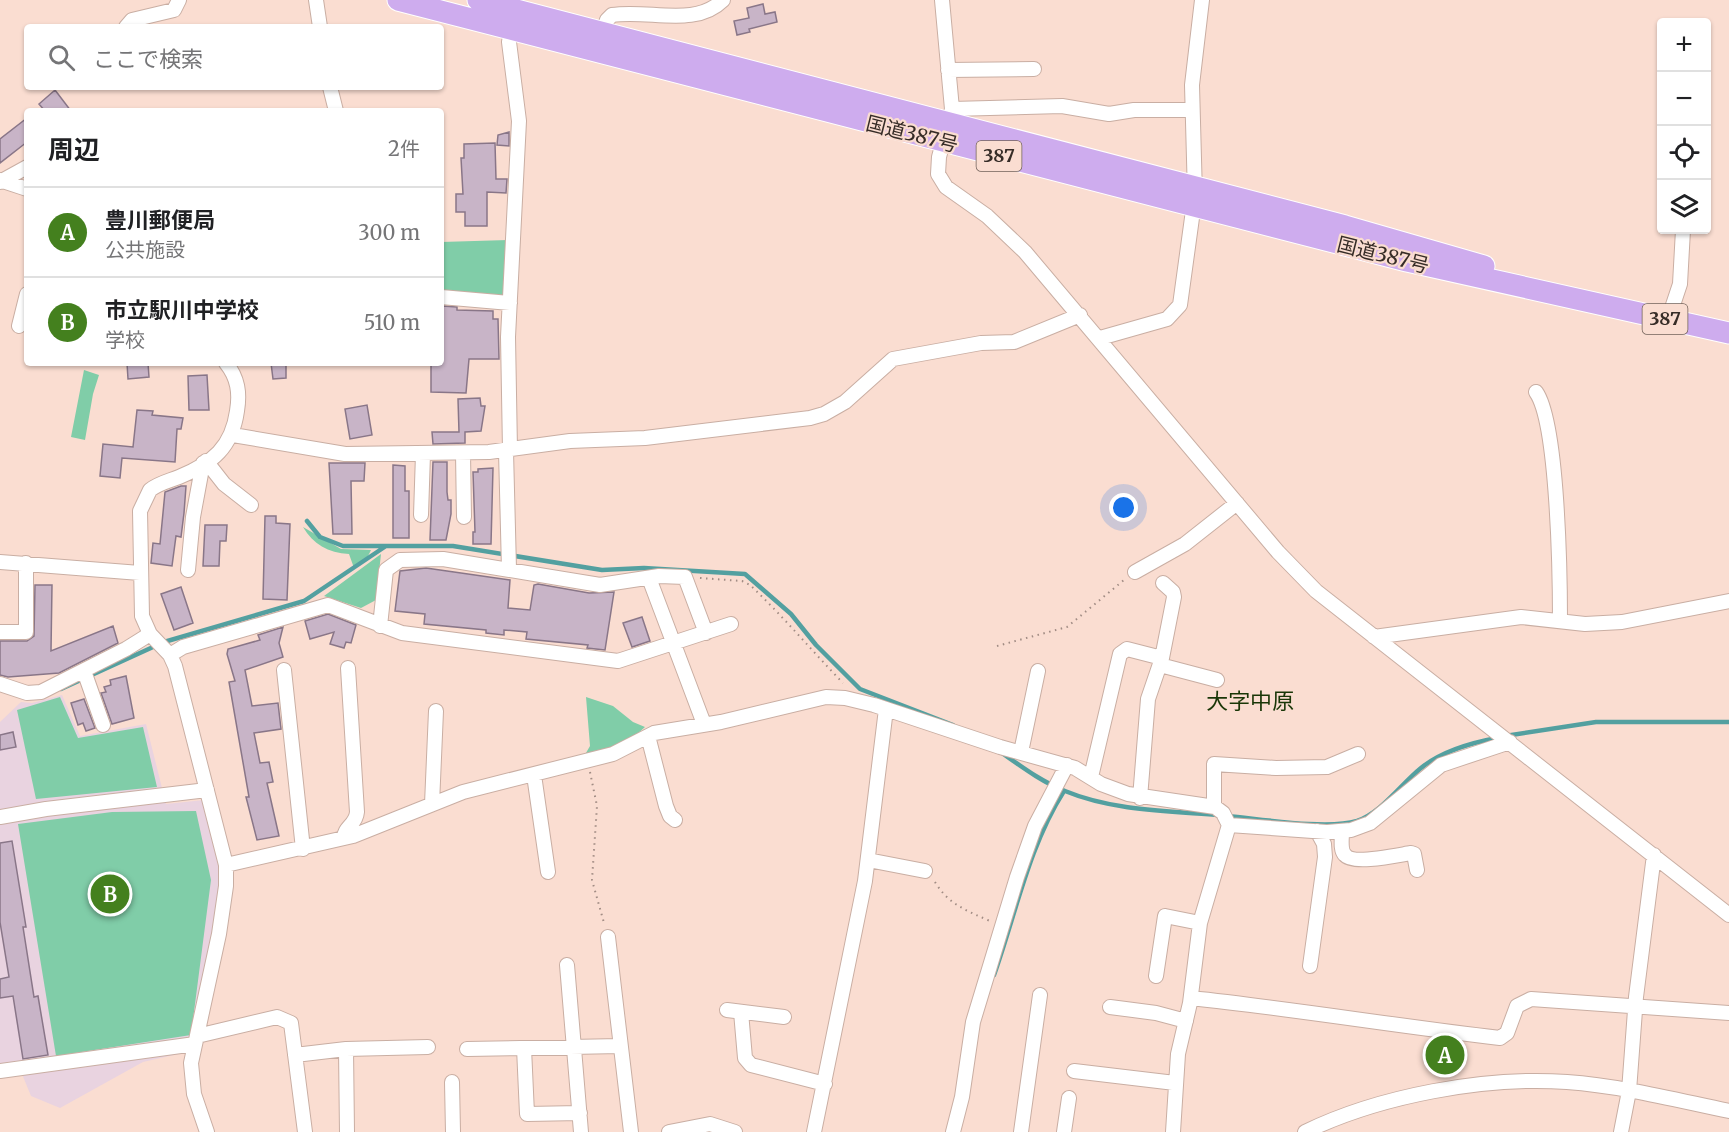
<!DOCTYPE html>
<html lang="ja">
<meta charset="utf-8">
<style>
body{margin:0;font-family:Merriweather,"Noto Sans JP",serif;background:#f2f2f2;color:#202124}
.controls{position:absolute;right:18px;top:18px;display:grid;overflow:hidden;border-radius:6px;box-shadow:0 2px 4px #0004}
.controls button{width:54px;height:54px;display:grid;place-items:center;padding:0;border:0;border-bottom:2px solid #e0e0e0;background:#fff;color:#202124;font:30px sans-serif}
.you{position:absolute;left:1124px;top:508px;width:21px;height:21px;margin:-15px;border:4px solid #fff;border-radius:50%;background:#1a73e8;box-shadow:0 0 0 9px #1a73e833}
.badge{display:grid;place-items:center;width:39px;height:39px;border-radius:50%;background:#44801e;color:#fff;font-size:20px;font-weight:700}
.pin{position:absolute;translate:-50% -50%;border:3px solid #fff;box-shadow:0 2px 6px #0006}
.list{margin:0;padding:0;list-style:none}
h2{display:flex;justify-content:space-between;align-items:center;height:78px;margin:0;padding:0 24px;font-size:26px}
h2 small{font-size:20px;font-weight:400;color:#757577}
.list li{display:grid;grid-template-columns:39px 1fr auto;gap:18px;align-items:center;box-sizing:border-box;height:90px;padding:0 24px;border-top:2px solid #e0e0e0}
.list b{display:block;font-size:22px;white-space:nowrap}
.list p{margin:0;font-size:20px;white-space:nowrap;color:#757577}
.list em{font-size:20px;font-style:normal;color:#757577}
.icon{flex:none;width:33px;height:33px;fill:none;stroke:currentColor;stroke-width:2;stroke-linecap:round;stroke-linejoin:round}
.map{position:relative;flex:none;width:1729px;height:1132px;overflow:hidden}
.search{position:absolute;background:#fff;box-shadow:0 2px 4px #0004;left:24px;top:24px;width:420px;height:66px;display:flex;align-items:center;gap:15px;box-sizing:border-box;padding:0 21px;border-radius:6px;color:#757577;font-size:22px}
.panel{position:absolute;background:#fff;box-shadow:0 2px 4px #0004;left:24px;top:108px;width:420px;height:258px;border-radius:6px}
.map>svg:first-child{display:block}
</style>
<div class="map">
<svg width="1729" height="1132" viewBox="0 0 1729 1132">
<rect width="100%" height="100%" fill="#faddd1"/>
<path fill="#e9d3e0" d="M62 695 80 736 146 724 166 804 204 800 220 874 218 914 187 1052 143 1062 60 1108 31 1096 22 1074 0 1078V722L21 702 32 703Z"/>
<path fill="#80cda8" d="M508 240 503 295 499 299 441 293V242Z
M84 370 99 375 93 394 85 440 71 437Z
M303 527 341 549 371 550 366 560 354 568 349 554C328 553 313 544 303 527Z
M381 554 376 600 361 608 324 596Z
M60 697 78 738 143 727 157 787 36 799 17 710Z
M586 697 613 706 633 722 645 727 625 745 583 758 590 746Z
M196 811 211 880 191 1035 56 1056 18 824 112 812Z"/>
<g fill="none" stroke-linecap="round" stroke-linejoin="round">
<path stroke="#53a0a0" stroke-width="4.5" d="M307 521 320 537 343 546H453L602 570 644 568 745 574 791 614 816 645 860 689 953 725
M61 689 164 642 304 601 386 546
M1505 736 1596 722H1729
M1002 753C1022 767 1042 782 1065 791 1113 811 1169 811 1220 815
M1228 816C1261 819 1327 830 1357 821 1381 813 1401 784 1421 768 1442 751 1470 743 1497 738
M994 975C1016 913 1029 846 1064 791"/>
</g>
<path fill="#c8b4c7" stroke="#897688" stroke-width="1.5" d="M763 4 765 14 775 12 777 22 749 29 750 32 737 35 734 21 749 18 747 8Z
M55 90 71 111H45L39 104Z
M27 118V142L0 163V139Z
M509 132V146L497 145 498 135Z
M495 143 496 179H507L506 193 487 192V226H465V212H456V194H463L461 158H464V144Z
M442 306 457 307V310L493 311V319H498L499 359H469L466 393 431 392V363H441Z
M127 363H148L149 377 128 379Z
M271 363H286V378L273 379Z
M207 375 209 410H189L188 376Z
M480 398 481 406H485L481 431 465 432V443L433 444 432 432H459L458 399Z
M367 405 372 435 350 439 345 409Z
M137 410 153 411 152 415 183 418 181 429H177L175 462 122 458 120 478 100 476 103 444 133 447Z
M433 462H447V492L448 500H451V514L446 540H430Z
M329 463H365L364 481H351L352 534H333Z
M393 465 405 466V491H409V538H393Z
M493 468 491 544H473V532H475L473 472H478V469Z
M181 486H186L184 513 181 537 176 536 172 566 151 563 153 543 160 544 165 492Z
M265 516H276V523L290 524 287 600 263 599Z
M205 525H227L226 541H220L219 566H203Z
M426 568 510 580 508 608 530 610 534 585 538 584 589 593 614 592 605 650 587 648 588 645 526 639 527 632 504 630V635L486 633V630L424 624 425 614 395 611 400 571Z
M35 585H52L51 651 113 626 118 643 59 673 8 677 0 675V641H27L34 636Z
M181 587 193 623 174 630 161 594Z
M328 614 356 625 351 643 346 642 344 648 330 644 334 632 310 639 305 621Z
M642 617 650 641 632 647 623 623Z
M283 627 279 643 283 657 245 670 252 706 278 703 281 729 254 733 260 763 269 762 273 782 267 783 279 836 257 840 246 797H249L229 682 235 681 227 654 228 649 260 640 258 635Z
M126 676 134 718 112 724 101 693 106 692 104 687 111 685 110 680Z
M84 699 95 728 86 731 83 723 78 725 71 703Z
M13 732 16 747 0 750V735Z
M12 841 26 927H23L34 997 38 996 48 1055 23 1059 13 996 0 998V979L9 977 0 922V843Z"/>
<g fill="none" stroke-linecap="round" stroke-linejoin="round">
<g stroke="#c9aea3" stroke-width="16">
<path id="minor" d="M316 0 320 27
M942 0 952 109 939 157 938 174 946 187 987 216 1025 252 1278 552 1316 591 1729 915
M126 27 132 20 174 10 179 0
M603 32 607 20 612 15C649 9 695 28 723 0
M948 70 1034 69
M330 87 336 111
M952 109 1062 106 1109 114 1134 110H1192
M0 180 27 189
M0 182 27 167
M441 297 510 303
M1668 320 1680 284 1683 230
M19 326 27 294
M1100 338 1167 319 1180 305 1195 196 1192 85 1202 0
M1536 392C1558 423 1560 577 1560 621
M233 435 345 454 489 452 570 441 645 438 810 418 824 414 845 402 893 359 981 343 1014 342 1080 315
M510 450 508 337 519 121 509 42 511 30
M506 451 509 569
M463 453 464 517
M206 461 224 484 251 505
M421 515 423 454
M0 562 140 573
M188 570 193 517 203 463
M1135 572 1185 544 1237 503
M649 578 704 724
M380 626 386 570 400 560 443 559 600 585 659 576 685 577 706 633
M0 632H26V563
M1374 637 1521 617 1585 624 1622 622 1729 601
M170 655 183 647 328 605 402 633 618 661 731 624
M1160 665 1217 680
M284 670 303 849
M84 671 103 725
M0 684 27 693 41 692 126 649 150 634
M648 736 666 806 670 816 675 820
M1021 752 1038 671
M534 775 548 872
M1091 777 1120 654 1127 649 1162 658
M1140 798 1148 699 1162 658 1174 597 1173 592 1163 583
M432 804 436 711
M1214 807V764L1276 768 1327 767 1358 754
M0 817 46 809 207 790
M1342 832C1342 839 1340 850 1345 855 1353 865 1398 855 1411 853L1414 854 1417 870
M344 838C344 827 356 825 357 812L348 668
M868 860 925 871
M226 865 353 836 463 792 613 754 654 733 721 722 826 697 845 698 874 705 1000 747 1075 768 1101 784 1128 794 1215 807 1223 813 1229 825 1327 832 1351 830 1370 823 1441 765 1510 742
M608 937 631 1132
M567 965 581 1132
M1310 966 1325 857 1324 844 1317 831
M1156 976 1165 916 1200 923
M1191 998C1294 1009 1397 1026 1500 1038L1507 1033 1517 1006 1531 999 1729 1013
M1110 1007 1156 1013 1186 1021
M727 1010 784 1017
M741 1012 745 1058 751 1065 825 1084
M197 1036 277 1017 291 1023 305 1132
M524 1048 527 1114 580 1113
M346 1049 347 1132
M467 1049 620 1046
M295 1055 346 1049 428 1047
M0 1071 195 1044
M1074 1071 1175 1083
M452 1082 453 1132
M207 1132 194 1094 191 1063 219 934 226 886V865L175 666 170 655 150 634 142 616 140 511 150 490C159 483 169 481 179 477 213 463 232 447 237 411 240 393 238 378 226 363
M669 1132 710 1124 735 1132
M814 1132 865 881 886 709
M953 1132 962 1097 973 1022 1017 877 1035 826 1067 765
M1021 1132 1040 995
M1064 1132 1069 1098
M1173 1132 1178 1054 1190 1003 1200 923 1229 825
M1305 1132C1379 1096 1485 1076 1567 1082 1622 1086 1676 1100 1729 1111
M1621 1132 1629 1091 1636 997 1654 855"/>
</g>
<g stroke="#fff" stroke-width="23">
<path id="highway" d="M398 0 1407 261 1729 333
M478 0 1345 226 1484 266"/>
</g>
<path stroke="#a18c84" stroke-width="2" stroke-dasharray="1.5 4.5" stroke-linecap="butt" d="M700 578 742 581 750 585C783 616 811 650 843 683
M997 646 1067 627 1124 580
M590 772 597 806 592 880 604 923
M935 882C948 904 967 911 990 921"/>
<use href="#minor" stroke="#fff" stroke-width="14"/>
<use href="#highway" stroke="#ceacee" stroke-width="21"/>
</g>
<g text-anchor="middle" stroke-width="4.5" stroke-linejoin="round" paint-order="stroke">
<g fill="#faddd1" stroke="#71615a" stroke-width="1.5">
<rect x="976.5" y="141" width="45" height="30" rx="4.5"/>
<rect x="1642.5" y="304" width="45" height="30" rx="4.5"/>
</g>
<g font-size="18" font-weight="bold" fill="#362c27">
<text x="999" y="162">387</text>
<text x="1665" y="325">387</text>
</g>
<g font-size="20" fill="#362c27" stroke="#faddd1">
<text transform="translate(912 134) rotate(14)" y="7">国道387号</text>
<text transform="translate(1383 255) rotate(14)" y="7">国道387号</text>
</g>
<g font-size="22" fill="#193607" stroke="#faddd1">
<text x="1250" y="709">大字中原</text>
</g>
</g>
</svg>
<div class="controls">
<button>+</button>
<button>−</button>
<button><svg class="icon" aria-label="locate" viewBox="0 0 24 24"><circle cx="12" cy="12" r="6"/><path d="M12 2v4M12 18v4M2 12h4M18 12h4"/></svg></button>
<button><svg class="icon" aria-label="layers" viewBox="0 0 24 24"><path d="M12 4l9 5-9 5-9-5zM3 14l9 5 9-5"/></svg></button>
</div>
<div class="you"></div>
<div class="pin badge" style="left:1445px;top:1055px">A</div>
<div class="pin badge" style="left:110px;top:894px">B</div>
<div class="search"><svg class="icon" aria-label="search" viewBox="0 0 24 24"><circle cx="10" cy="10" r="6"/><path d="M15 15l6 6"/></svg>ここで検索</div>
<section class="panel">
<h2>周辺<small>2件</small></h2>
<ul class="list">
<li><span class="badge">A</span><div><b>豊川郵便局</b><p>公共施設</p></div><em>300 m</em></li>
<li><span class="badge">B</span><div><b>市立駅川中学校</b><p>学校</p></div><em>510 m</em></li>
</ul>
</section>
</div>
